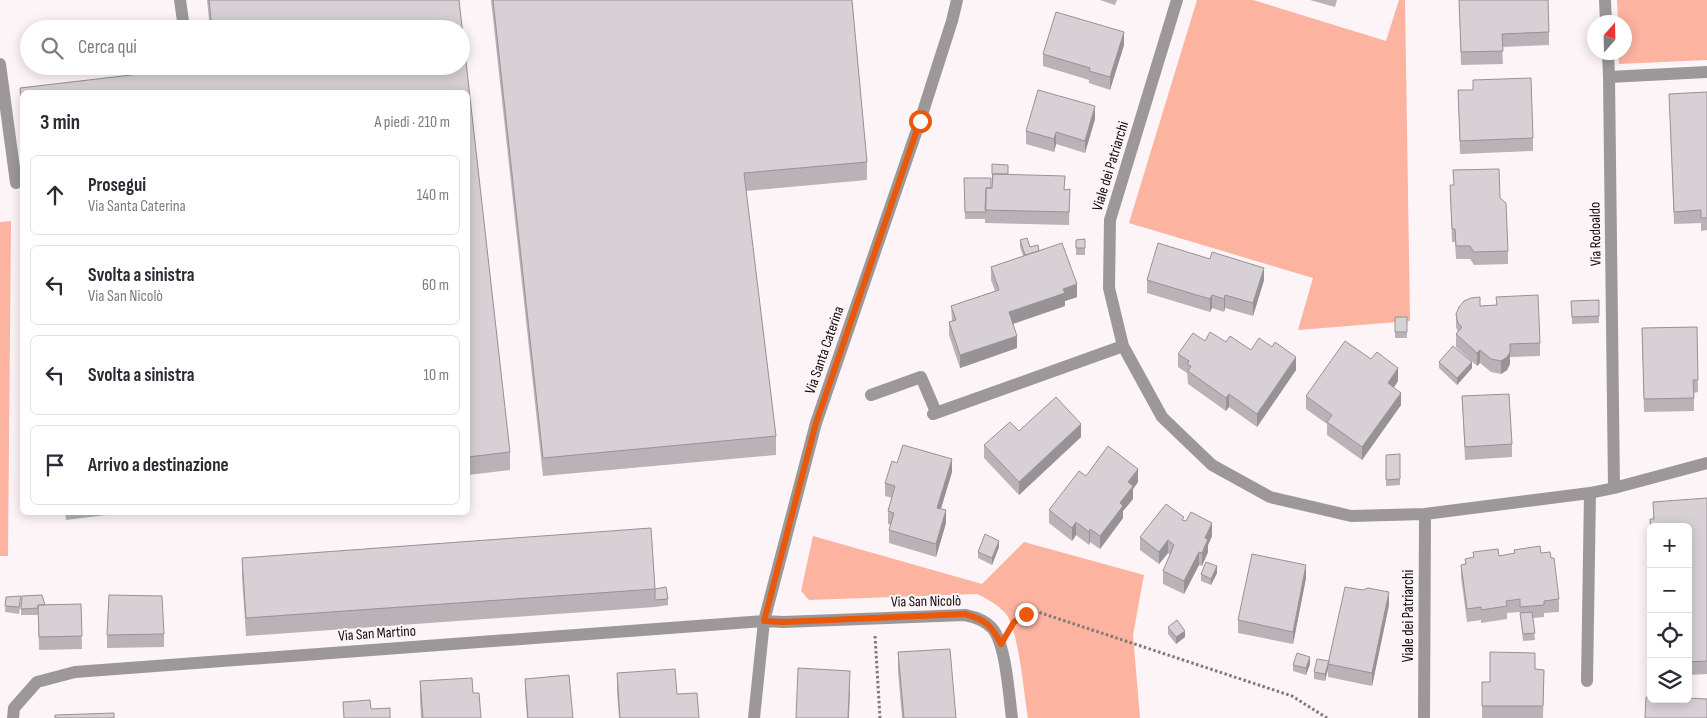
<!DOCTYPE html>
<html lang="it">
<meta charset="utf-8">
<style>
body{margin:0;font-family:"Sofia Sans Condensed",sans-serif;background:#f2f2f3;color:#2b2b33}
.controls{position:absolute;right:15px;bottom:15px;display:grid;overflow:hidden;border-radius:8px;box-shadow:0 2px 12px #0003}
.controls button{width:45px;height:45px;display:grid;place-items:center;padding:0;border:0;border-bottom:1px solid #e1e1e2;background:#fff;color:#2b2b33;font:25px sans-serif}
.compass{position:absolute;left:1587px;top:15px;width:45px;height:45px;border-radius:50%;background:#fff;box-shadow:0 2px 12px #0003;rotate:20deg}
.stop{position:absolute;width:15px;height:15px;margin:-11px;border:4px solid #ea580c;border-radius:50%;background:#fff}
.stop.end{background:#ea580c;border-color:#fff;box-shadow:0 1px 5px #0008}
.list{margin:0;padding:0;list-style:none}
h2{display:flex;justify-content:space-between;align-items:center;height:65px;margin:0;padding:0 20px;font-size:21px}
h2 small{font-size:16px;font-weight:400;color:#7c7c81}
.list li{display:grid;grid-template-columns:32px 1fr auto;gap:15px;align-items:center;box-sizing:border-box;height:80px;margin:0 10px 10px;padding:0 10px;border:1px solid #e1e1e2;border-radius:8px}
.list b{display:block;font-size:19px;white-space:nowrap}
.list p{margin:0;font-size:16px;white-space:nowrap;color:#7c7c81}
.list em{font-size:16px;font-style:normal;color:#7c7c81}
.icon{flex:none;width:28px;height:28px;fill:none;stroke:currentColor;stroke-width:2;stroke-linecap:round;stroke-linejoin:round}
.map{position:relative;flex:none;width:1707px;height:718px;overflow:hidden}
.search{position:absolute;background:#fff;box-shadow:0 2px 12px #0003;left:20px;top:20px;width:450px;height:55px;display:flex;align-items:center;gap:12px;box-sizing:border-box;padding:0 18px;border-radius:28px;color:#7c7c81;font-size:19px}
.panel{position:absolute;background:#fff;box-shadow:0 2px 12px #0003;left:20px;top:90px;width:450px;height:425px;border-radius:8px}
.map>svg:first-child{display:block}
</style>
<div class="map">
<svg width="1707" height="718" viewBox="0 0 1707 718">
<rect width="100%" height="100%" fill="#fdf4f7"/>
<path fill="#fcb3a0" d="M1197 0H1253L1386 41 1399 0H1405L1410 321 1298 330 1313 278 1129 223Z
M1617 0H1707V60L1619 64 1618 53 1624 52V22H1618Z
M11 221 8 556H0V222Z
M813 536 982 584 1024 542 1144 575 1133 635 1140 718H1028C1024 695 1019 631 1006 614 998 605 988 599 977 594L809 600 801 591Z"/>
<g fill="none" stroke-linecap="round" stroke-linejoin="round">
<path stroke="#7e787a" stroke-width="3" stroke-dasharray="2.5 2.5" stroke-linecap="butt" d="M1013 624 1026 614 1038 612 1292 696 1327 718
M875 636 880 718"/>
<path stroke="#9c9898" stroke-width="12" d="M180 0 183 21
M1177 0 1110 220 1109 288 1123 346 1162 417 1212 465 1270 497 1351 516 1425 514 1590 493 1614 488 1707 463
M1605 0 1606 22
M1608 52 1609 77
M0 64 16 183
M871 395 921 377 936 412
M933 414 1123 346
M1614 488 1609 77 1707 72
M1587 681 1590 493
M13 718 14 708 37 682 75 672 764 621 783 622 965 615C975 617 985 620 992 628 1006 643 1009 697 1012 718
M754 718 764 621 816 423 920 121 952 21 957 0
M1424 718 1425 514"/>
</g>
<path fill="#b9b3b7" d="M207 0H459L510 452V470L468 475V92H22V132L20 107V88L165 72V66L461 29H210Z
M491 0H852L867 162V180L746 191 776 436V455L543 476Z
M1100 0H1117L1115 5Z
M1310 0H1337L1335 7Z
M1459 0 1549 32V45L1502 47 1503 64 1461 65Z
M1124 45 1110 90 1089 83V80L1043 66V54Z
M1473 80 1533 138V151L1460 154 1458 90H1473Z
M1707 92V230L1701 231V223L1674 224 1669 94Z
M1095 119 1085 153 1056 144 1054 152 1026 144V131Z
M992 164 1008 174 1065 190 1070 189 1069 225 985 223V219H965L964 178 992 188Z
M1450 185 1500 198 1508 251V264L1474 265 1470 259H1456L1455 242H1452Z
M1085 239V255H1076V240Z
M1020 240 1030 247 1039 251 1077 297 1065 301V306L1013 324 1017 348 960 368 949 335V322L952 321 951 306 995 291 991 280V267L1023 256 1020 247Z
M1147 280H1264L1253 316 1225 308 1224 312 1212 308 1210 312 1147 293Z
M1599 300V323L1572 324 1571 301Z
M1480 306 1540 343V356L1510 357V364L1507 370 1501 374 1491 372 1480 363 1477 366 1456 347V334L1458 332 1456 327V314Z
M1395 317H1407V338H1395Z
M1697 327 1698 392 1694 393V411L1644 412 1642 328Z
M1205 341 1226 342 1251 350 1296 370 1257 427 1229 407 1226 411 1188 384 1187 373 1178 367V354Z
M1439 362 1472 368 1457 385 1439 368Z
M1398 381 1394 387 1401 405 1362 460 1327 435V424L1306 409V396Z
M1462 396 1512 444V457L1465 460Z
M1081 437 1019 495 984 458V445Z
M1400 454V485L1386 486V455Z
M897 463 952 472 941 509 946 523 936 557 889 543V530L891 525 888 524V511L892 498 885 496V483Z
M1086 476 1138 482 1133 489V499L1123 511V518L1100 549 1090 542 1089 545 1076 535 1072 541 1049 523V510Z
M1707 498V674L1688 675V527H1651V550L1650 519H1653V502Z
M65 512H131L66 520Z
M1184 521 1212 536 1208 545V552L1202 566 1199 565 1184 594 1163 584V571L1170 555 1168 553 1159 564 1140 550V537Z
M999 547 992 565 978 558V552Z
M1514 550 1541 553 1559 599V612L1544 613V617L1533 618 1535 640 1523 641 1520 612 1507 613V619L1481 623V620L1467 622 1461 577V565L1465 564V559L1473 558V552L1499 556 1514 554Z
M242 558 655 589 668 599V605L655 607 246 636 242 577Z
M1217 573 1211 585 1201 581V574Z
M1306 578 1293 644 1238 633V620Z
M6 597 21 603 19 614 5 612Z
M81 604 82 649 39 650 38 615H21V609L45 605Z
M1389 605 1372 686 1328 677V669L1325 681 1314 679V672L1329 661Z
M1168 627 1185 637 1176 644 1168 634Z
M164 634V647L107 648V635Z
M898 652 956 718H902L898 671Z
M1310 664 1306 675 1293 671V665Z
M1535 669 1544 670 1543 718H1482V682H1490Z
M617 673 677 694 699 718H619L617 692Z
M525 679 573 718H527L525 692Z
M420 681 473 693 481 718H421L420 700Z"/>
<path fill="#969295" d="M1124 32V45L1110 90V77Z
M1095 106V119L1085 153V141Z
M1056 132V144L1054 152V139Z
M1264 268V280L1253 316V303Z
M1077 284V297L1065 301V306L1009 325V312L1063 289Z
M1212 295V308L1210 312V299Z
M1225 295V308L1224 312V299Z
M1017 336V348L960 368V355Z
M1480 350V363L1477 366V353Z
M1510 352V364L1507 370 1501 374V361Z
M1296 357V370L1257 427V414Z
M1472 362V368L1457 385V378Z
M1398 368V381L1388 396V383Z
M1401 393V405L1362 460V447Z
M1229 394V407L1226 411V398Z
M1081 424V437L1019 495V482Z
M952 459V472L937 521V508Z
M1138 469V482L1133 489V499L1123 511V518L1100 549V536L1120 503 1128 482Z
M946 510V523L936 557V544Z
M1076 522V535L1072 541V528Z
M1212 523V536L1208 545V552L1202 566V553L1205 538Z
M1090 529V542L1089 545V532Z
M1168 540V553L1159 564V552Z
M999 541V547L992 565V558Z
M1199 552V565L1184 594V581Z
M1306 565V578L1293 644V632Z
M1217 566V573L1211 585V579Z
M1389 592V605L1372 686V673Z
M1185 631V637L1176 644V637Z
M1310 657V664L1306 675V668Z
M1329 661 1328 669 1325 681V674Z
M850 671V689L849 718H848Z"/>
<path fill="#d7d0d5" stroke="#969295" d="M209 0H459L510 452 468 457V92H22V113L20 88 165 71V66H461V29H212Z
M493 0H852L867 162 744 173 776 436 543 458Z
M1459 0H1548L1549 32 1502 34 1503 51 1461 52Z
M1056 12 1124 32 1110 77 1089 71 1090 68 1043 54Z
M1531 78 1533 138 1460 141 1458 90H1473V80Z
M1038 90 1095 106 1085 141 1056 132 1054 139 1026 131Z
M1707 92V218H1701V210L1674 212 1669 94Z
M992 164 1008 165V174H992Z
M1499 169 1500 198 1506 203 1508 251 1474 252 1470 246H1456L1455 229H1452L1450 185H1454L1453 170Z
M993 174 1065 176 1064 190 1070 189 1069 212 985 210 986 188H992Z
M964 178H991V188H986V212H965Z
M1027 238 1030 247 1038 245 1039 251 1025 255 1020 240Z
M1085 239V248H1076V240Z
M1062 243 1077 284 1063 289 1065 293 1009 312 1017 336 960 355 949 322 956 320 951 306 999 290 991 267Z
M1158 243 1210 259 1212 252 1264 268 1253 303 1225 295 1224 299 1212 295 1210 299 1147 280Z
M1538 295 1540 343 1510 344V352L1507 357 1501 361 1491 359 1480 350 1477 353 1456 334 1462 327 1458 323 1456 314 1459 307 1464 301 1471 298 1480 297V306L1497 305 1496 297Z
M1599 300V316L1572 317 1571 301Z
M1395 317H1407V332H1395Z
M1697 327 1698 380H1693L1694 398 1644 399 1642 328Z
M1210 332 1226 342 1230 336 1251 350 1259 338 1272 347 1275 342 1296 357 1257 414 1229 394 1226 398 1188 371 1191 366 1187 364 1189 361 1178 354 1193 333 1205 341Z
M1345 341 1371 359 1377 352 1398 368 1388 383 1401 393 1362 447 1327 422 1332 415 1306 396Z
M1453 346 1472 362 1457 378 1439 362Z
M1509 394 1512 444 1465 447 1462 396Z
M1056 397 1081 424 1019 482 984 445 1010 422 1019 431Z
M903 445 952 459 937 508 946 510 936 544 889 530 894 513 888 511 895 486 885 483 892 461 897 463Z
M1108 446 1138 469 1128 482 1133 486 1120 503 1123 506 1100 536 1090 529 1089 532 1076 522 1072 528 1049 510 1079 471 1086 476Z
M1400 454V479L1386 480V455Z
M1707 498V661L1688 662V527H1651V537L1650 519H1654L1653 502Z
M1166 504 1184 517 1182 520 1186 521 1191 512 1212 523 1205 538 1208 539 1202 553 1199 552 1184 581 1163 571 1174 545 1168 540 1159 552 1140 537Z
M651 528 655 589 246 618 242 558Z
M985 534 999 541 992 558 978 552Z
M1540 546 1541 553 1550 552 1551 558H1554L1559 599 1544 601V605L1520 607V599L1506 601 1507 606 1481 610V607L1467 609 1461 565 1466 564 1465 559 1474 557 1473 552 1498 549 1499 556 1515 553 1514 550Z
M1252 554 1306 565 1293 632 1238 620Z
M1206 562 1217 566 1211 579 1201 574Z
M666 587 668 599 655 600V589Z
M1345 587 1363 590 1368 588 1389 592 1372 673 1328 664Z
M42 595 45 605H38V608L21 609 22 596Z
M109 595 162 596 164 634 107 635Z
M21 596 19 607 5 606 6 597Z
M81 604 82 636 39 637 38 605Z
M1532 612 1535 633 1523 634 1520 613Z
M1177 620 1185 631 1176 637 1168 627Z
M950 649 956 718H904L898 652Z
M1490 652 1535 653V669L1544 670 1543 706H1482V682H1490Z
M1297 653 1310 657 1306 668 1293 665Z
M1317 659 1329 661 1325 674 1314 672Z
M798 668 850 671 848 718H796Z
M675 669 677 694 697 693 699 718H620L617 673Z
M569 675 573 718H528L525 679Z
M472 678 473 693H479L481 718H423L420 681Z
M1646 697H1651V699H1688V698L1707 699V718H1645Z
M370 700 371 709 390 708V718H344L343 702Z
M114 713V718H55V715Z"/>
<g fill="none" stroke-linecap="round" stroke-linejoin="round">
<path stroke="#ea580c" stroke-width="6" d="M920 121 816 423 764 621 784 622 965 614C986 620 991 625 1001 644L1014 622 1026 614"/>
</g>
<g text-anchor="middle" stroke-width="4" stroke-linejoin="round" paint-order="stroke">
<g font-size="15" fill="#0e0b0c" stroke="#fdf4f7">
<text transform="translate(1110 166) rotate(-73)" y="5">Viale dei Patriarchi</text>
<text transform="translate(1595 234) rotate(-91)" y="5">Via Rodoaldo</text>
<text transform="translate(824 350) rotate(-71)" y="5">Via Santa Caterina</text>
<text transform="translate(926 601) rotate(-1)" y="5">Via San Nicolò</text>
<text transform="translate(1408 616) rotate(-90)" y="5">Viale dei Patriarchi</text>
<text transform="translate(377 633) rotate(-4)" y="5">Via San Martino</text>
</g>
</g>
</svg>
<div class="controls">
<button>+</button>
<button>−</button>
<button><svg class="icon" aria-label="locate" viewBox="0 0 24 24"><circle cx="12" cy="12" r="6"/><path d="M12 2v4M12 18v4M2 12h4M18 12h4"/></svg></button>
<button><svg class="icon" aria-label="layers" viewBox="0 0 24 24"><path d="M12 4l9 5-9 5-9-5zM3 14l9 5 9-5"/></svg></button>
</div>
<svg class="compass" viewBox="-18 -18 36 36"><path d="M0-13l5 13h-10z" fill="#e53935"/><path d="M0 13l5-13h-10z" fill="#7c7c81"/></svg>
<div class="stop" style="left:920px;top:121px"></div>
<div class="stop end" style="left:1026px;top:614px"></div>
<div class="search"><svg class="icon" aria-label="search" viewBox="0 0 24 24"><circle cx="10" cy="10" r="6"/><path d="M15 15l6 6"/></svg>Cerca qui</div>
<section class="panel">
<h2>3 min<small>A piedi · 210 m</small></h2>
<ul class="list">
<li><svg class="icon" aria-label="ahead" viewBox="0 0 24 24"><path d="M12 20V5M6 11l6-6 6 6"/></svg><div><b>Prosegui</b><p>Via Santa Caterina</p></div><em>140 m</em></li>
<li><svg class="icon" aria-label="left" viewBox="0 0 24 24"><path d="M17 20v-9H6M10 6l-5 5 5 5"/></svg><div><b>Svolta a sinistra</b><p>Via San Nicolò</p></div><em>60 m</em></li>
<li><svg class="icon" aria-label="left" viewBox="0 0 24 24"><path d="M17 20v-9H6M10 6l-5 5 5 5"/></svg><div><b>Svolta a sinistra</b></div><em>10 m</em></li>
<li><svg class="icon" aria-label="arrive" viewBox="0 0 24 24"><path d="M6 21V4h12l-3 4 3 4H6"/></svg><div><b>Arrivo a destinazione</b></div></li>
</ul>
</section>
</div>
